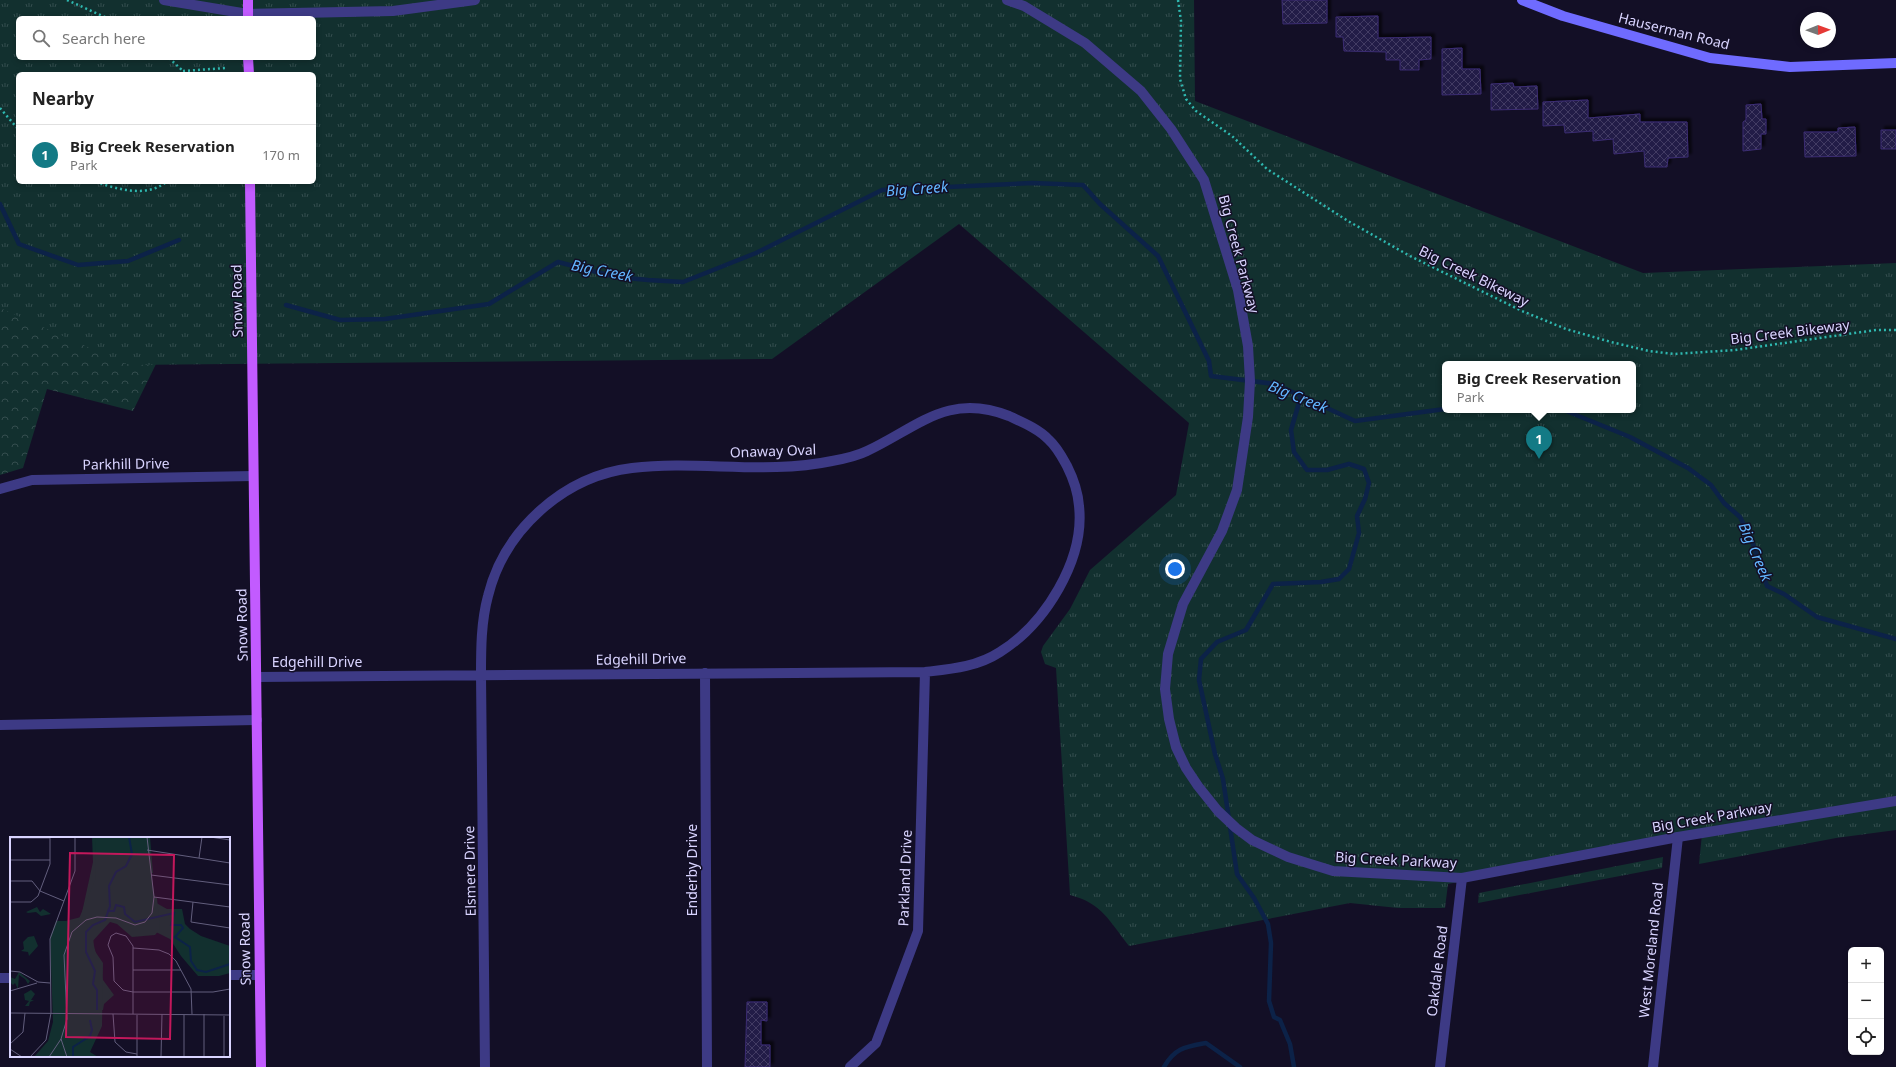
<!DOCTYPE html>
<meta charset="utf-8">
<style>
body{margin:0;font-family:"Noto Sans",sans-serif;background:#f2f2f2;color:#222}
.controls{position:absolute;right:12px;bottom:12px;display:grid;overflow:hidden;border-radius:6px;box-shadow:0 2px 6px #0003}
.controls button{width:36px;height:36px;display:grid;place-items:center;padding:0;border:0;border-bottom:1px solid #e0e0e0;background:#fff;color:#222;font:20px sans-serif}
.compass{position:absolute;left:1800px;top:12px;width:36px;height:36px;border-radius:50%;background:#fff;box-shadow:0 2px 6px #0003;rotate:89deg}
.you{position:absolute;left:1175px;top:569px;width:14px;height:14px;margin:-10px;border:3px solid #fff;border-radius:50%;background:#1a73e8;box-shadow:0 0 0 6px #1a73e833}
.badge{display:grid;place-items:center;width:26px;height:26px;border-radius:50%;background:#137a85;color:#fff;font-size:13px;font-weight:700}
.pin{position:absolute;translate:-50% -33px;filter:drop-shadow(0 1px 2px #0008)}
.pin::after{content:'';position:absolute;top:21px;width:14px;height:12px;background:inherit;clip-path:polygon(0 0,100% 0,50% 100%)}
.popup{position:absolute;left:1442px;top:361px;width:194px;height:52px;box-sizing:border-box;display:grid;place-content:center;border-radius:6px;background:#fff;filter:drop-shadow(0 1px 3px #0005);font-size:13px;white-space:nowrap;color:#767676}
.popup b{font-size:15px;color:#222}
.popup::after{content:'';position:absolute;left:50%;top:100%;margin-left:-8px;border:8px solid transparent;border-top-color:#fff}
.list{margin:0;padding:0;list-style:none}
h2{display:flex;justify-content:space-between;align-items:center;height:52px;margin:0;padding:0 16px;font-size:17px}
h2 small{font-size:13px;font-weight:400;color:#767676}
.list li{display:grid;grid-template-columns:26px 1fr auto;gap:12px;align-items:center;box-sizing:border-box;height:60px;padding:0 16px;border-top:1px solid #e0e0e0}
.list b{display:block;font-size:15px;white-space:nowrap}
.list p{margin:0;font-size:13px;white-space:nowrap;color:#767676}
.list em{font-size:13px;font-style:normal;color:#767676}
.icon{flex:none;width:22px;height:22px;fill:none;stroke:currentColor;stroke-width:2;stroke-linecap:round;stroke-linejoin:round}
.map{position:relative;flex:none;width:1896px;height:1067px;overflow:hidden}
.search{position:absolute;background:#fff;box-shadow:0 2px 6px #0003;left:16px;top:16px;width:300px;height:44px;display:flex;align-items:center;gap:10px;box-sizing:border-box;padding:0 14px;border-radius:6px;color:#767676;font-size:15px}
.panel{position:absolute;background:#fff;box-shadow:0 2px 6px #0003;left:16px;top:72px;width:300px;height:112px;border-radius:6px}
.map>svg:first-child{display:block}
</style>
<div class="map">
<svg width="1896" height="1067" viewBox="0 0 1896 1067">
<defs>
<pattern id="forest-crowns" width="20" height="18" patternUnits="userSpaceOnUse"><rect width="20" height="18" fill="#12302f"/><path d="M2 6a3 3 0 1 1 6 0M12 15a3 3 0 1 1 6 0" fill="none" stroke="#344d4e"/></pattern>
<pattern id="park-tufts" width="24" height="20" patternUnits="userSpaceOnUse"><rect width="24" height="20" fill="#12302f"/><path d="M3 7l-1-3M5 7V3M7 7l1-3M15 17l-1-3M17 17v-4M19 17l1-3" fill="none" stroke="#344d4e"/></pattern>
<pattern id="building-cross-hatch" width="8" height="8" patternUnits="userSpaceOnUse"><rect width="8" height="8" fill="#241b47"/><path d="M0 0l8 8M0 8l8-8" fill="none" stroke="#433b63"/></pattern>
<filter id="shadow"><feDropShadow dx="3.5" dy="-3.5" stdDeviation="1" flood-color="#0009"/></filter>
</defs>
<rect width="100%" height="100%" fill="#130f26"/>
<path fill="url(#forest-crowns)" d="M0 66 18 182 233 364H156L133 411 47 389 23 468 0 475Z"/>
<path fill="url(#park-tufts)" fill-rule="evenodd" d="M0 0H1194L1195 101 1643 273 1896 263V830L1836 838 1699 864 1702 834 1448 884 1445 908H1398L1350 903 1129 946C1110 922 1102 903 1070 895L1056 668 1045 664 1041 652 1043 646 1070 609 1090 570 1176 495 1189 423 959 224 772 359 128 365 0 308ZM18 18H314V58H18ZM18 74H314V182H18ZM1445 364H1633V410H1445Z
M1663 857 1662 868 1478 903 1479 893Z"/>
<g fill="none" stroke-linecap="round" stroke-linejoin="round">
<path stroke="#0c2248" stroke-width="4.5" d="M0 204 19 244 78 265 128 261 179 240
M286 305 340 320 385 319 489 304 558 262 616 277 648 280 683 282 756 253 882 190 1032 183 1083 185 1100 204 1158 256 1209 361 1211 376 1275 384 1355 421 1445 409
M1564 410 1630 437 1688 468 1711 485 1724 503 1740 517 1752 541 1767 586 1784 594 1817 617 1896 639
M1164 1067C1175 1048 1185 1047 1206 1043L1240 1067
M1294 1067 1290 1044 1280 1020 1274 1017 1269 1001 1271 943 1268 924 1254 898 1237 874 1223 779 1215 754 1199 680 1201 659 1217 642 1246 630 1273 584 1321 582 1339 579 1349 569 1359 533 1357 516 1365 499 1369 483 1364 469 1349 464 1327 470H1307L1294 452 1291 430 1301 396"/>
</g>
<path fill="url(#building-cross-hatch)" stroke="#3b2d73" filter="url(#shadow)" d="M1282 0H1327V23L1283 24Z
M1378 16V38L1431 37V59L1419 60V70H1400V60H1386V52L1344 51 1343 37H1336V17Z
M1462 48V69H1480L1481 94 1442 95V49Z
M1513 83 1514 87 1537 86 1538 109 1491 110V84Z
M1588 100V118L1640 114V122H1687L1688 157 1668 158 1667 167H1645L1644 151 1614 154 1613 139 1593 141V131L1565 133 1564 125 1543 126V102Z
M1761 104 1762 119H1766V134H1761V149L1743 151V122L1746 120V105Z
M1855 127 1856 156 1805 157 1804 132H1838V128Z
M1881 130H1896V149H1881Z
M747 1002H767V1021L761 1020V1045H770V1067H745Z"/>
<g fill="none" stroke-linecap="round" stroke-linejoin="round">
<path stroke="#2fb8b0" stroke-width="2.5" stroke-dasharray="2 3" stroke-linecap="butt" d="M67 0 107 18
M1178 0 1181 21 1180 79 1186 99 1196 111 1232 136 1267 169 1348 221 1410 256 1522 311 1566 329 1611 342 1649 351 1674 354 1735 350 1876 330H1896
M169 58 183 71 184 74
M183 71 226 68
M0 108 18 129
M96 182C117 189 147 198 166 182"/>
<path stroke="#3d3a85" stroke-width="10" d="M0 489 32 480 253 476
M705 673 707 1067
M257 677C479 674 702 673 925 672 951 669 977 667 1000 652 1045 624 1085 560 1079 506 1078 492 1073 478 1067 466 1062 457 1057 447 1049 440 1039 429 1022 422 1009 416 948 392 918 427 867 451 857 456 843 459 832 461 766 475 698 460 632 468 564 476 504 530 488 596 481 622 481 649 481 675L485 1067
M0 725 257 720
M229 975H259
M0 978H11
M850 1067 876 1043 918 931 925 672
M1440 1067 1462 878
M1653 1067 1678 837"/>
<path stroke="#3d3a85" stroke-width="10" d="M164 0 248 14 393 11 475 0
M1007 0 1024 6 1085 43 1141 91 1171 129 1204 180 1238 290 1248 346 1250 381 1248 417 1237 490 1222 531 1183 604 1168 654 1165 689 1169 719 1176 747 1186 768 1198 786 1218 811 1236 828 1252 840 1288 857 1333 871 1462 878 1678 837 1896 801"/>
<path stroke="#6f6bff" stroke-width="10" d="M1522 0 1563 16 1710 58 1790 67 1896 63"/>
<path stroke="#c25bff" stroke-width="10" d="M248 0V18
M248 58 249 74
M250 182 261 1067"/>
</g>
<g text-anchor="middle" stroke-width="3" stroke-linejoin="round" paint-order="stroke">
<g font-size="14" fill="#d9d4ff" stroke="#130f26">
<text transform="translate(1674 31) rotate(14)" y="5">Hauserman Road</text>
<text transform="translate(1239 254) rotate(75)" y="5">Big Creek Parkway</text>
<text transform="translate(1474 276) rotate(26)" y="5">Big Creek Bikeway</text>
<text transform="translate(237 301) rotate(-91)" y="5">Snow Road</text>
<text transform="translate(1790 332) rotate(-7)" y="5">Big Creek Bikeway</text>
<text transform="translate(773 451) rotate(-2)" y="5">Onaway Oval</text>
<text transform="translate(126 464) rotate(-1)" y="5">Parkhill Drive</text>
<text transform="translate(242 625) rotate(-91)" y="5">Snow Road</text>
<text transform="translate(641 659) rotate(-1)" y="5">Edgehill Drive</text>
<text x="317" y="667">Edgehill Drive</text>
<text transform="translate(1712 817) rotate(-10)" y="5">Big Creek Parkway</text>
<text transform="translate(1396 860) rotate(3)" y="5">Big Creek Parkway</text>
<text transform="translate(692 870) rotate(-90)" y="5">Enderby Drive</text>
<text transform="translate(470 871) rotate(-91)" y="5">Elsmere Drive</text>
<text transform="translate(905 878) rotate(-88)" y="5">Parkland Drive</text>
<text transform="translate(245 949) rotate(-91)" y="5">Snow Road</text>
<text transform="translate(1651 950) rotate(-84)" y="5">West Moreland Road</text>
<text transform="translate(1437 971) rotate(-83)" y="5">Oakdale Road</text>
</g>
<g font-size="15" font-style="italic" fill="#62b6ff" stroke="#130f26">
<text transform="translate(917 189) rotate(-4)" y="5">Big Creek</text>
<text transform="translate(602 271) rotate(11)" y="5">Big Creek</text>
<text transform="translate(1298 397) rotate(22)" y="5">Big Creek</text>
<text transform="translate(1755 552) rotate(67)" y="5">Big Creek</text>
</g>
</g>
<g transform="translate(10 837)">
<rect width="220" height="220" fill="#130f26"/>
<path d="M82 0H135L141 63 157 72H172L175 87 180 92 191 99 220 109V136L209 139H188L171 119 160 102 146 95 97 83 83 100 84 109 93 143 104 158 94 167 93 173H48L52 85 71 80 83 25ZM27 70 30 75 33 72 41 77 31 79 26 75 18 76 16 75ZM24 99 28 109 19 119 18 115 11 114 14 112 13 105 18 100ZM9 135 20 144 18 147 15 142 9 138 8 152 5 146 3 148 0 145V140L5 142ZM21 153 25 157 21 163H24L20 165 19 169H15L19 164 15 163 14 157Z" fill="#12302f"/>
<path d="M85 0H140L143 36H141L145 61H147L150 92 145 98 122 100 107 87 100 85 80 107 93 126 92 189 80 215 88 220H24L38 204 43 185 40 100 46 84H68L86 41Z" fill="#12302f"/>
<path fill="none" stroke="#0c2248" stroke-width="2" d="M97 74H104L106 68 114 70 115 77 125 85 164 76 161 88H171L173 91 165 100 180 110 181 124 187 133 196 135 220 127M87 173V153L83 147 85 134 76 115V95L83 88 95 83 100 69 99 49 106 35 116 29 122 17 119 0M63 220V210L80 199 82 193 80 183"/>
<path fill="none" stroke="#625e7d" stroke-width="1" d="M200 0 220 3M0 1H40M137 13 220 26M189 21 192 0M0 23H40M141 38 220 48M0 44H22L30 54 54 64M144 60 220 70M0 65H21L28 59 40 27V0M183 65 181 85 220 91M123 111 149 113 159 117 166 124 181 152 182 177M123 133H171M0 134 10 135 28 145 40 146M0 154 27 146M0 176 220 178M41 176 40 102 65 34V0M103 177 105 205 116 215 127 217M123 177V109L116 99 106 96 101 99 98 108 103 120 104 144 113 153 123 155H203L220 152M127 178V220M174 178V220M214 179V220M51 202 57 220M0 207 13 195 15 176M0 212 12 220M20 220 36 203 41 176M39 220 51 202 57 182 54 118 62 95 76 83 87 80 106 81 125 88 135 85 142 76 144 60 137 0M151 220 152 177M194 220V177"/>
<path fill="#c2185b" fill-opacity="0.15" stroke="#c2185b" stroke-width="2" d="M60 16 164 18 160 202 56 200Z"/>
<rect width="220" height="220" fill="none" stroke="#d9d4ff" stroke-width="2"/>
</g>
</svg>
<div class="controls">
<button>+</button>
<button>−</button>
<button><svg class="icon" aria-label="locate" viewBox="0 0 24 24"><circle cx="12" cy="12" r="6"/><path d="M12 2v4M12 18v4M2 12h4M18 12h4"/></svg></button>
</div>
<svg class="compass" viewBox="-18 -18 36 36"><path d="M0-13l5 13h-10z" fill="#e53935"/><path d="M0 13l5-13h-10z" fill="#767676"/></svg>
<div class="you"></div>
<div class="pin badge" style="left:1539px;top:459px">1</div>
<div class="popup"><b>Big Creek Reservation</b>Park</div>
<div class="search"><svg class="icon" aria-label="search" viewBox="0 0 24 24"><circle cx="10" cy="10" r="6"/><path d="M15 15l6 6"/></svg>Search here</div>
<section class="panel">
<h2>Nearby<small></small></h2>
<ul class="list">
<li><span class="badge">1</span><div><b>Big Creek Reservation</b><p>Park</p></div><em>170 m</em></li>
</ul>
</section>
</div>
